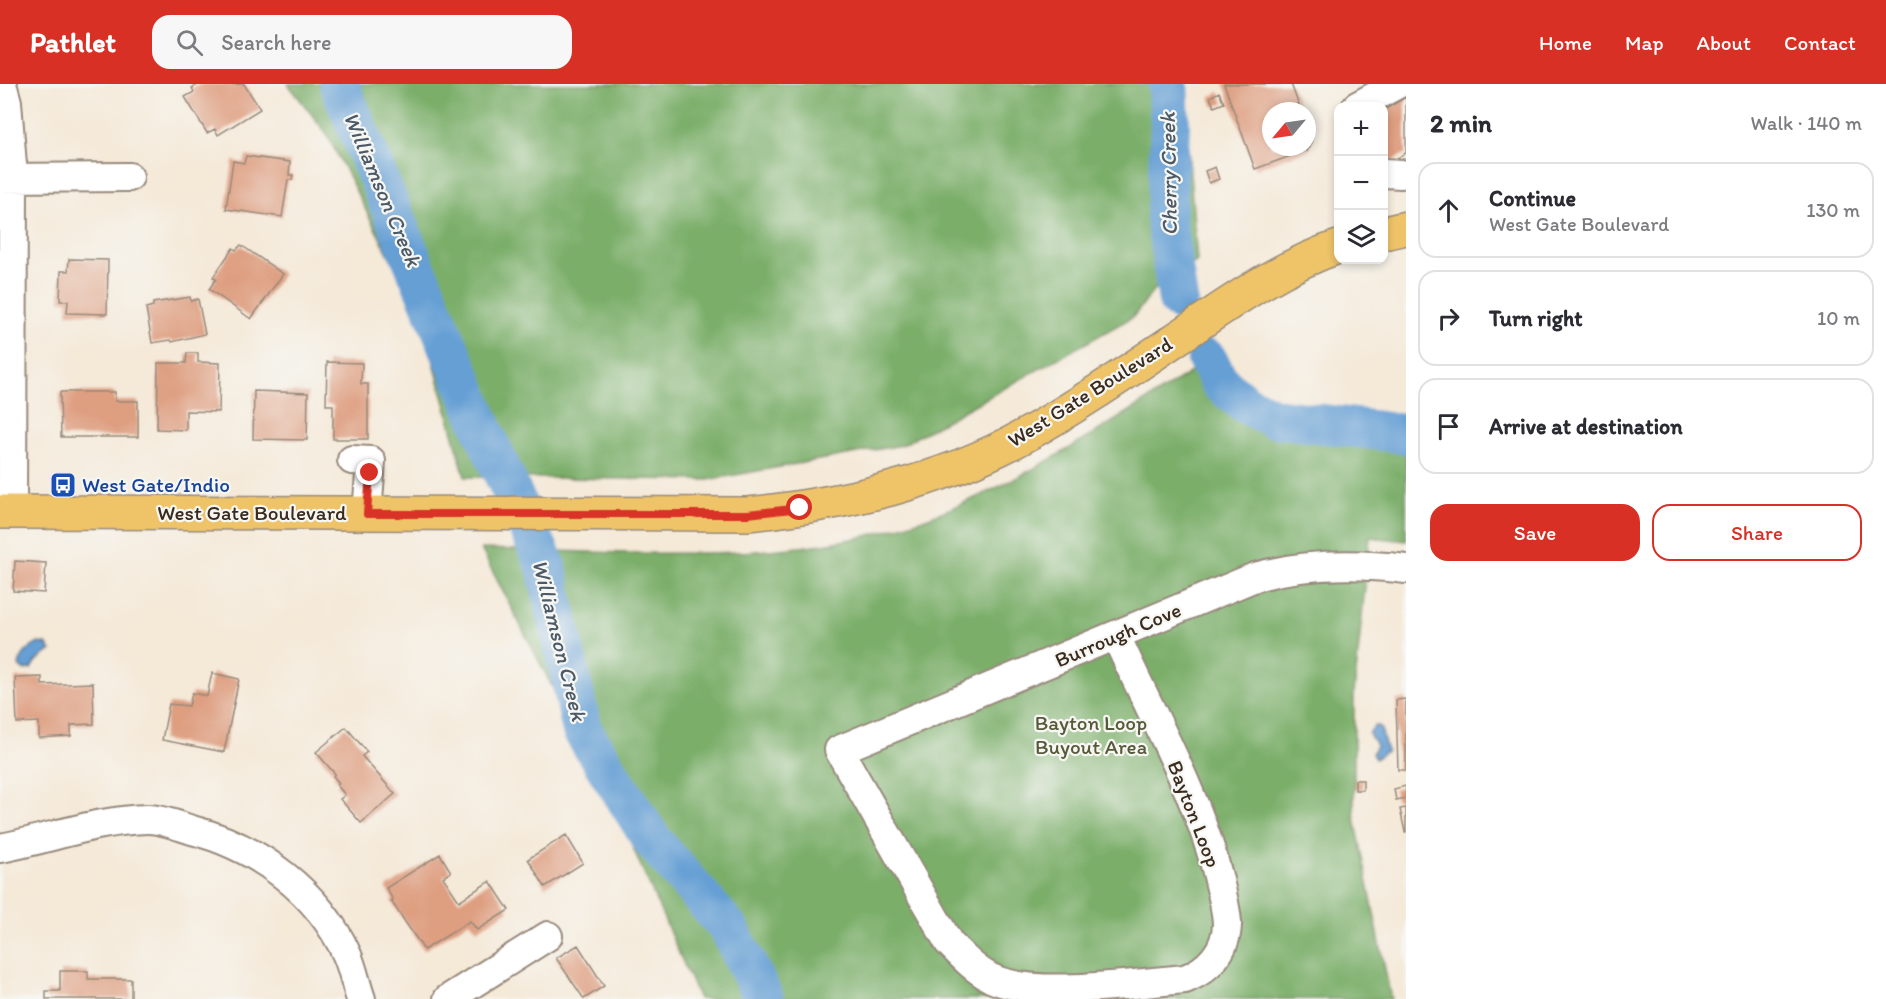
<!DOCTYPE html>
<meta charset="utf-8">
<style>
body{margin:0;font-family:Itim,sans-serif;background:#f7f7f7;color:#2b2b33}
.controls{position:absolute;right:18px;top:18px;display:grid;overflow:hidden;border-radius:12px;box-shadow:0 3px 9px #0003}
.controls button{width:54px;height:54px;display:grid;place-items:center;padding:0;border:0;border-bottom:2px solid #e1e1e2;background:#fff;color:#2b2b33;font:30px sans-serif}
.compass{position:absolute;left:1262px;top:18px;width:54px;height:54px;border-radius:50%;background:#fff;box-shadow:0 3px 9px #0003;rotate:241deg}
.stop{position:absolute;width:18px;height:18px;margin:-14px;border:4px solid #d93025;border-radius:50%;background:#fff}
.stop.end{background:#d93025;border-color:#fff;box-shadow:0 2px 6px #0008}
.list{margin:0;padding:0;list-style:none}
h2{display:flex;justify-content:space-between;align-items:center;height:78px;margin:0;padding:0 24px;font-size:26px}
h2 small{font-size:20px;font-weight:400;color:#7c7c81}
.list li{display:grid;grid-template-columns:39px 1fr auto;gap:18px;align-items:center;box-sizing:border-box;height:96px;margin:0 12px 12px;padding:0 12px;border:2px solid #e1e1e2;border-radius:18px}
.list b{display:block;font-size:22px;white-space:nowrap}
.list p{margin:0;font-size:20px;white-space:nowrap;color:#7c7c81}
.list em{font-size:20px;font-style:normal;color:#7c7c81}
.actions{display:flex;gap:12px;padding:18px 24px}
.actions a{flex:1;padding:14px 0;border:2px solid #d93025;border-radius:18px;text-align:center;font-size:21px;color:#d93025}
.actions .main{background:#d93025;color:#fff}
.icon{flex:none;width:33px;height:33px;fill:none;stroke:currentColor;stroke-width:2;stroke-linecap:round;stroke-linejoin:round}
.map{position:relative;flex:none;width:1406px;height:915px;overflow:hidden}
header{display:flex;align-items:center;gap:36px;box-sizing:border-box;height:84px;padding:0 30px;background:#d93025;color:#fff}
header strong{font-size:28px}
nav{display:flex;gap:33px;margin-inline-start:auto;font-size:21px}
.search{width:420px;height:54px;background:#f7f7f7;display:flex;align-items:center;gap:15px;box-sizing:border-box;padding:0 21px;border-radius:18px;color:#7c7c81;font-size:22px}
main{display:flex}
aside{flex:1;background:#fff}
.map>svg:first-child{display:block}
</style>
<header>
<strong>Pathlet</strong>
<div class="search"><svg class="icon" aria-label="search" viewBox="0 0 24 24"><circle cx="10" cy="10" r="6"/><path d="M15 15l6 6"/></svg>Search here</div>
<nav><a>Home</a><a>Map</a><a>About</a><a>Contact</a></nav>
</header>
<main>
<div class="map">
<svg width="1406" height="915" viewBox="0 0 1406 915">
<rect width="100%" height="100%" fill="#f6f6f2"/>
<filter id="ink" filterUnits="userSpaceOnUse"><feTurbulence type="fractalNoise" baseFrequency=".0167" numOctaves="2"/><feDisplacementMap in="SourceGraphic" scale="12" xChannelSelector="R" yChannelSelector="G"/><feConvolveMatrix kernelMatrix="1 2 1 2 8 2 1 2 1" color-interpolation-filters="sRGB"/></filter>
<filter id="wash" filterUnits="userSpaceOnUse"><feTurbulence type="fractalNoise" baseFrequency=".008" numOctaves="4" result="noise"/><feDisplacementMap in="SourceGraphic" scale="24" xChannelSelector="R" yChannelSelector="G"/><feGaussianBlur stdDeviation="1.35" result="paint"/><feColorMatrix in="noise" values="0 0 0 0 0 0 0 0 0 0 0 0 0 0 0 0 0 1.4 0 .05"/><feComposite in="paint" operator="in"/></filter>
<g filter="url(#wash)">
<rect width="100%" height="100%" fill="#f5e9d8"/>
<path fill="#7aae69" stroke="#5a6c44" stroke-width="1.5" d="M288 0H1183L1197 177 1155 205 1133 233 902 361 708 396 465 393 422 235 326 49Z
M1199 283 1220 322 1261 339 1406 362V457L1370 453 1354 610V729L1391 915H699L619 732 481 465C599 467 736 478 852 455 980 429 1090 352 1199 283Z"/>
<path fill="#659fd4" stroke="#506479" stroke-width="1.5" d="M39 559 46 560 51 566 35 578 31 585 23 586 19 582C21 570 29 564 39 559Z
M1374 642H1379C1383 647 1384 659 1387 667L1375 675 1372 670 1376 661 1369 650Z"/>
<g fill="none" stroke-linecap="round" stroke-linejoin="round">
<path stroke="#659fd4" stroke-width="40" d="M339 0 488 357 546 482 582 646 652 756 729 845 764 915
M1168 0 1170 42 1166 137 1178 216
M1207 275 1221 300 1246 320 1273 334 1406 350"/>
</g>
<g id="blocks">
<path fill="#de9e80" d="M199 0H244L260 25 218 51 215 45 207 49 185 13 194 8 192 4Z
M1224 0H1291L1301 27H1271V63H1307V44L1312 56 1307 68V66L1255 85Z
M1219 8 1224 19 1214 23 1210 13Z
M1406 13V69L1384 82V26Z
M246 72 290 78 289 91H293L292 96H288L282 133 226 125 233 77 244 79Z
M1215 83 1219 95 1209 99 1205 87Z
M241 161 283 190 251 235 209 205 216 195 213 193 233 164 236 166Z
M69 175 108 176 107 230 67 229 68 217H60L61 187H68Z
M190 213 191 217 198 215 205 250 172 258 171 256 152 259 146 224 153 222V219Z
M187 269H198V278L220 279 219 328 186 327V346L157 345 158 279H186Z
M327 278 362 279 361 300H368V355H333V321H326Z
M254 307 308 309 307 356 253 355Z
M60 308H115V317H138V353H61Z
M15 477 46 479 44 509 13 507Z
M212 589 239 595 224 668 162 656 169 620 189 622 192 609 207 612Z
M42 593V601L93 599 94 640 71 641V652L39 654V638L17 639 15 594Z
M1406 615V686H1398L1396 616Z
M346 643 367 668 362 672 395 710 361 739 340 715 345 711 337 701 339 699 333 692 335 690 316 668Z
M1355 696H1363V706H1355Z
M1406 702V714L1396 716 1394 705Z
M1406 724V748H1405L1400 725Z
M566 751 583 779 545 803 528 775Z
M440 770 451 788 443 793 459 817 490 797 509 826 477 846 470 837 424 866 391 817 393 816 386 804Z
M578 861 604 902 584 915 556 874Z
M60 887H88V895H131V915H46V907H60Z"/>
</g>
</g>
<g filter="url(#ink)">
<use href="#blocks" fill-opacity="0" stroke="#988a7b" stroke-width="1.5"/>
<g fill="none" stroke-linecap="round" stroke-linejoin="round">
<g stroke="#988a7b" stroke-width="32">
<path id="minor" d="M2 0 7 18 13 94 12 428
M1357 22 1398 0
M1384 89 1401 90
M0 94 129 93
M352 376 371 377 367 430
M1116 552C1151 630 1199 713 1219 796 1222 810 1227 827 1227 841 1226 867 1208 886 1185 895 1135 899 1035 915 991 894 974 885 962 872 949 859L839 666 1255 493C1305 479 1355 479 1406 485
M0 764C50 755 96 736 148 735 162 735 179 742 192 746 258 763 319 808 347 871 353 885 356 901 361 915
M448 915 548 852"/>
</g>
<g stroke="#988a7b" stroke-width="36">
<path id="major" d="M1384 149 1406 144
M0 428 748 430C844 420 940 399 1026 351 1083 319 1137 281 1191 245 1238 213 1285 181 1338 163"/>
</g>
<use href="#minor" stroke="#fff" stroke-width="28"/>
<use href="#major" stroke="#efc469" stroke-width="33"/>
</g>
</g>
<g fill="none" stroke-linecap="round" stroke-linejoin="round" filter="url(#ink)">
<path stroke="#d93025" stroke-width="8" d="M370 389 367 430H748L800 424"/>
</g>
<defs>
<g id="bus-square" transform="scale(1.35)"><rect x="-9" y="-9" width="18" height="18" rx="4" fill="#1a4fb4" stroke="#f6f6f2"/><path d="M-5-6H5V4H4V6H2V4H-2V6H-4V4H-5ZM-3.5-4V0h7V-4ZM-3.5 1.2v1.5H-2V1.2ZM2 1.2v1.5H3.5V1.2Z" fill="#fff"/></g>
</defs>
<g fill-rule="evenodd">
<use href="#bus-square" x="63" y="401"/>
</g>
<g text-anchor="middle" stroke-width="4.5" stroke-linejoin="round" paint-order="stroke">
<g font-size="21" fill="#3b2a1e" stroke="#f6f6f2">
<text transform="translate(1090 308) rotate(-32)" y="7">West Gate Boulevard</text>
<text x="252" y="436">West Gate Boulevard</text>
<text transform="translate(1118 551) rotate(-23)" y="7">Burrough Cove</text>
<text transform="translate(1194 730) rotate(69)" y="7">Bayton Loop</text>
</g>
<g font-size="21" fill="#164399" stroke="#f6f6f2" text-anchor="start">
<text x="82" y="408">West Gate/Indio</text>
</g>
<g font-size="21" fill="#575a39" stroke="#f6f6f2">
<text x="1091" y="646">Bayton Loop<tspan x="1091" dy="24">Buyout Area</tspan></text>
</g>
<g font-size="22" font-style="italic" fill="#4c5967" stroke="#f6f6f2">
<text transform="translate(1168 90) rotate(-91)" y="8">Cherry Creek</text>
<text transform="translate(383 105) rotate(67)" y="8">Williamson Creek</text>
<text transform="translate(560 556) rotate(76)" y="8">Williamson Creek</text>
</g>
</g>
</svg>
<div class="controls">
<button>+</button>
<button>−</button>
<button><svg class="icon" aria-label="layers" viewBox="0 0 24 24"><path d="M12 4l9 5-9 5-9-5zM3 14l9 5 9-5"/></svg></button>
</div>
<svg class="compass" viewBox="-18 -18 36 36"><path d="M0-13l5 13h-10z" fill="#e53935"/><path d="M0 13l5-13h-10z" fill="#7c7c81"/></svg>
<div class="stop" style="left:800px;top:424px"></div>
<div class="stop end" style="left:370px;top:389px"></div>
</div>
<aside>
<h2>2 min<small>Walk · 140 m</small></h2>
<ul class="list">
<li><svg class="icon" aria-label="ahead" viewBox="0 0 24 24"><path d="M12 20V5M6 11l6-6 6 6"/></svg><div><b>Continue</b><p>West Gate Boulevard</p></div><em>130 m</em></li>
<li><svg class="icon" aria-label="right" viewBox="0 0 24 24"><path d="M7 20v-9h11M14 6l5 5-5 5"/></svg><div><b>Turn right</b></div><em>10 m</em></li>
<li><svg class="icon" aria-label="arrive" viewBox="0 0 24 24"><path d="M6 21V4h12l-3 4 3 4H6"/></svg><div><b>Arrive at destination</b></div></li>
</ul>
<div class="actions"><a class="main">Save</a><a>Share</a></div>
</aside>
</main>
